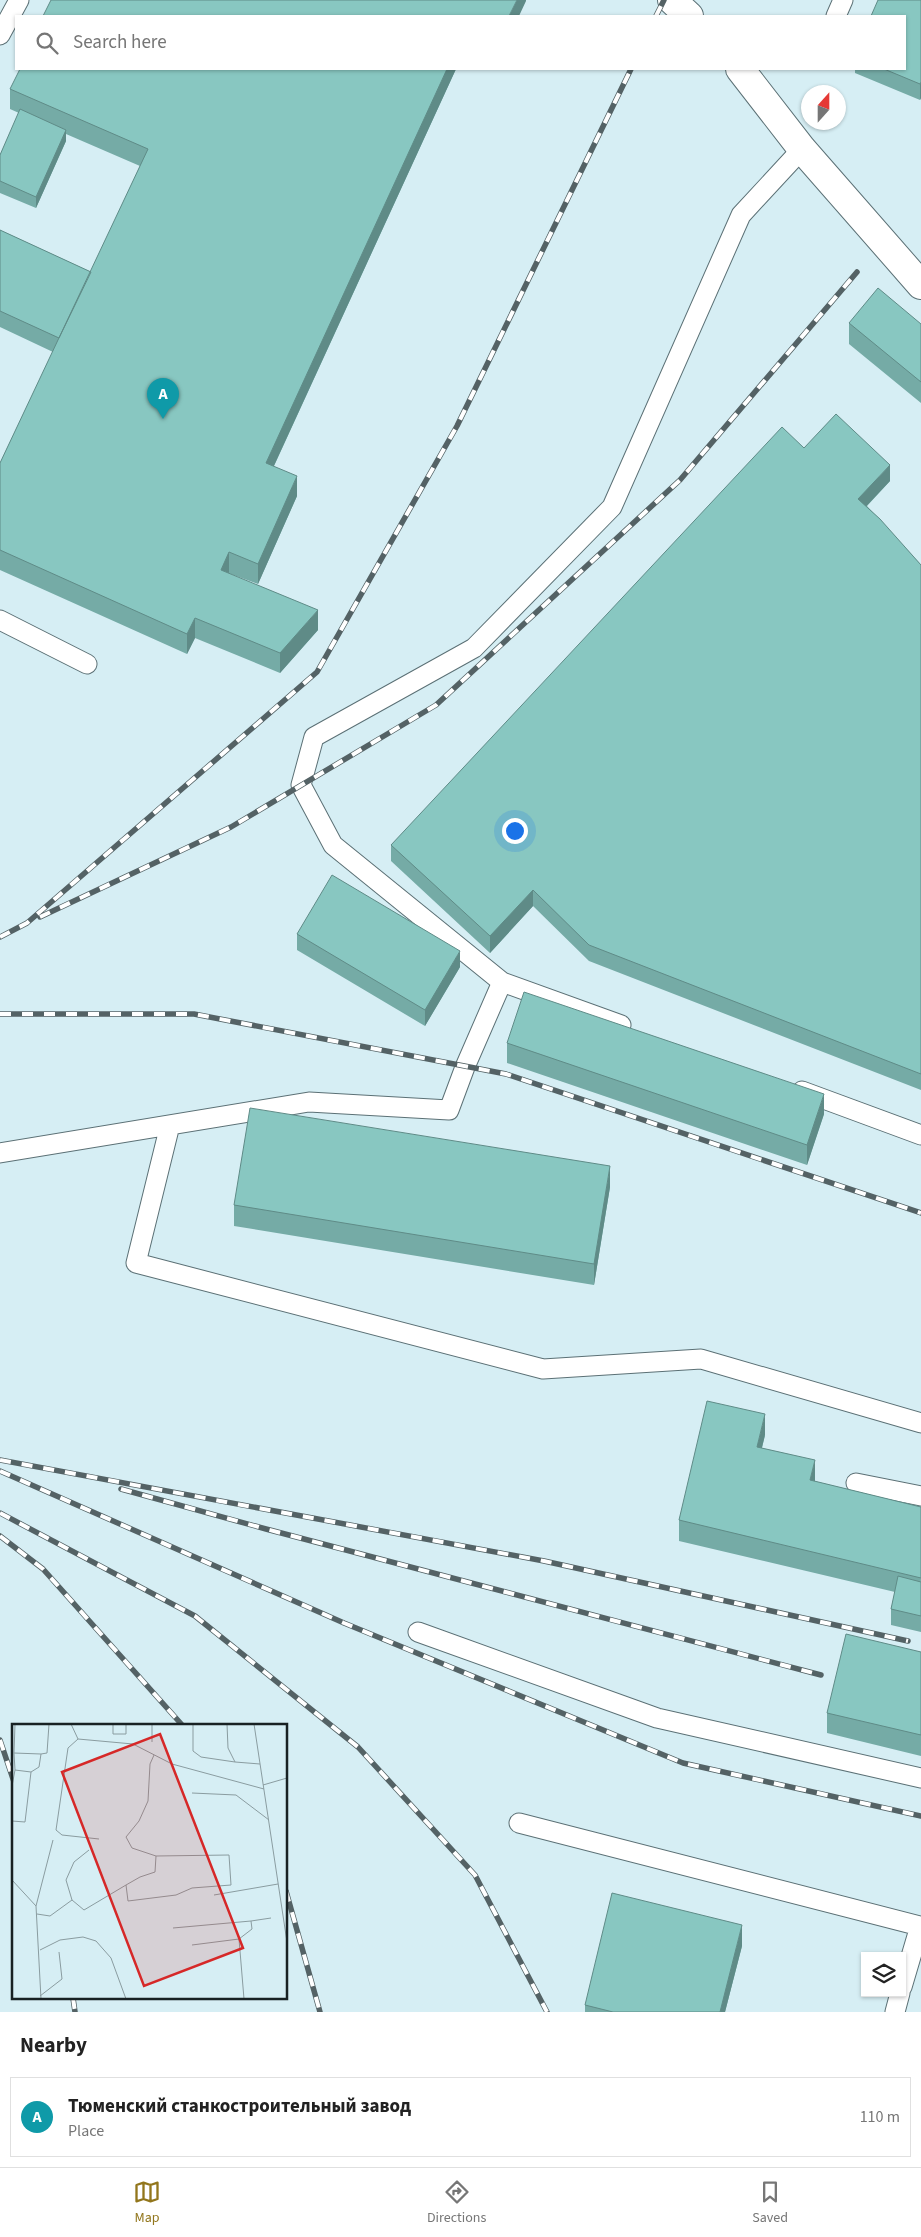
<!DOCTYPE html>
<meta charset="utf-8">
<style>
body{margin:0;font-family:"Source Sans 3",sans-serif;background:#f2f2f2;color:#222}
.controls{position:absolute;right:15px;bottom:15px;display:grid;overflow:hidden;border-radius:0px;box-shadow:0 1px 4px #0004}
.controls button{width:45px;height:45px;display:grid;place-items:center;padding:0;border:0;border-bottom:1px solid #e0e0e0;background:#fff;color:#222;font:25px sans-serif}
.compass{position:absolute;left:801px;top:85px;width:45px;height:45px;border-radius:50%;background:#fff;box-shadow:0 1px 4px #0004;rotate:21deg}
.you{position:absolute;left:514px;top:830px;width:18px;height:18px;margin:-12px;border:4px solid #fff;border-radius:50%;background:#1a73e8;box-shadow:0 0 0 8px #1a73e833}
.badge{display:grid;place-items:center;width:32px;height:32px;border-radius:50%;background:#92761c;color:#fff;font-size:16px;font-weight:700}
.pin{position:absolute;translate:-50% -41px;filter:drop-shadow(0 1px 2px #0008)}
.pin::after{content:'';position:absolute;top:26px;width:18px;height:15px;background:inherit;clip-path:polygon(0 0,100% 0,50% 100%)}
.list{margin:0;padding:0;list-style:none}
h2{display:flex;justify-content:space-between;align-items:center;height:65px;margin:0;padding:0 20px;font-size:21px}
h2 small{font-size:16px;font-weight:400;color:#767676}
.list li{display:grid;grid-template-columns:32px 1fr auto;gap:15px;align-items:center;box-sizing:border-box;height:80px;margin:0 10px 10px;padding:0 10px;border:1px solid #e0e0e0;border-radius:0px}
.list b{display:block;font-size:19px;white-space:nowrap}
.list p{margin:0;font-size:16px;white-space:nowrap;color:#767676}
.list em{font-size:16px;font-style:normal;color:#767676}
.icon{flex:none;width:28px;height:28px;fill:none;stroke:currentColor;stroke-width:2;stroke-linecap:round;stroke-linejoin:round}
.map{position:relative;flex:none;width:921px;height:2012px;overflow:hidden}
.search{position:absolute;background:#fff;box-shadow:0 1px 4px #0004;left:15px;right:15px;top:15px;height:55px;display:flex;align-items:center;gap:12px;box-sizing:border-box;padding:0 18px;border-radius:0px;color:#767676;font-size:19px}
.sheet{height:155px;background:#fff}
nav{display:flex;justify-content:space-around;align-items:center;box-sizing:border-box;height:70px;border-top:1px solid #e0e0e0;background:#fff;font-size:14px;color:#767676}
nav a{display:grid;justify-items:center;gap:2px}
nav .on{color:#92761c}
.map>svg:first-child{display:block}
</style>
<div class="map">
<svg width="921" height="2012" viewBox="0 0 921 2012">
<rect width="100%" height="100%" fill="#d6eef4"/>
<g fill="none" stroke-linecap="round" stroke-linejoin="round">
<g stroke="#5b7075" stroke-width="21">
<path id="lane" d="M836 16 843 0
M0 35 19 0
M0 620 87 664
M502 982 333 845 301 785 314 737 474 648 612 507 741 215 802 149
M802 1091 921 1135
M170 1125 136 1263 543 1369 701 1359 921 1423
M0 1153 309 1102 449 1110 465 1067 502 982 621 1025
M856 1483 921 1496
M418 1632 657 1718 921 1778
M519 1823 920 1926 902 1987
M895 2012 900 1993"/>
</g>
<g stroke="#5b7075" stroke-width="30">
<path id="street" d="M672 0 689 16
M740 69 802 149 921 285"/>
</g>
<use href="#lane" stroke="#fff" stroke-width="19"/>
<use href="#street" stroke="#fff" stroke-width="28"/>
<g stroke="#546265" stroke-width="5.5">
<path id="rail" d="M656 16 664 0
M40 917 231 827 436 705 680 480 857 272
M0 937 27 923 317 672 457 426 631 69
M0 1014H194L506 1074 921 1213
M0 1460 544 1561 908 1641
M0 1471 344 1623 683 1763 921 1816
M121 1489 266 1529 821 1675
M0 1513 195 1616 358 1747 475 1875 547 2012
M0 1536 43 1569 183 1726
M0 1740 14 1782
M286 1891 320 2012
M73 1998 75 2012"/>
</g>
<use href="#rail" stroke="#fff" stroke-width="4" stroke-dasharray="11" stroke-linecap="butt"/>
</g>
<path fill="#75aba6" d="M921 0V98L920 100 855 73V69H905Z
M456 69 274 466 297 496 258 584 228 573 318 630 280 673 195 638 187 654 0 570V463L53 352 0 327V230L91 272 140 166 66 134V141L36 208 0 193V155L19 113 10 109V89Z
M849 323 921 324V403L849 344Z
M804 448 890 481 867 506 921 565V1090L589 961 533 906 490 953 391 861V845Z
M297 934 460 967 425 1026 297 950Z
M507 1043 824 1114 807 1165 507 1063Z
M610 1187 594 1285 234 1226V1205Z
M765 1435 762 1448 814 1481 921 1507V1632L891 1625V1609L895 1592 679 1541V1520Z
M921 1652V1756L827 1733V1713Z
M742 1946 725 2012H585V2005Z"/>
<path fill="#5f8b87" d="M517 0H526V1L519 16H509Z
M447 69H456L266 483V463Z
M921 82V98L920 100V84Z
M66 130V141L36 208V197Z
M890 465V481L858 515V499Z
M297 476V496L258 584V564Z
M229 552V573L221 570Z
M318 610V630L280 673V653Z
M195 618V638L187 654V634Z
M533 890V906L490 953V936Z
M460 951V967L425 1026V1010Z
M824 1094V1114L807 1165V1145Z
M610 1166V1187L594 1285V1264Z
M765 1414V1435L757 1467V1447Z
M815 1460V1481L810 1501V1480Z
M742 1925V1946L725 2012H720Z"/>
<path fill="#88c7c1" stroke="#5f8b87" d="M51 0H517L509 16H43Z
M878 0H921V82L920 84 884 69H905V16H871Z
M20 69H447L266 463 297 476 258 564 229 552 221 570 318 610 280 653 195 618 187 634 0 550V463L148 149 10 89Z
M20 109 66 130 36 197 0 181V155Z
M0 230 91 272 59 338 0 311Z
M878 288 921 324V382L849 323Z
M836 414 890 465 858 499 880 519 921 565V1074L589 945 533 890 490 936 391 845 782 427 804 448Z
M332 875 460 951 425 1010 297 934Z
M524 992 824 1094 807 1145 507 1043Z
M250 1108 610 1166 594 1264 234 1205Z
M707 1401 765 1414 757 1447 815 1460 810 1480 921 1507V1578L679 1520Z
M898 1576 921 1582V1616L891 1609Z
M846 1634 921 1652V1735L827 1713Z
M612 1893 742 1925 720 2012H613L585 2005Z"/>
<g transform="translate(12 1724)">
<rect width="275" height="275" fill="#d6eef4"/>
<path fill="none" stroke="#8a9ca0" stroke-width="1" d="M3 0 2 29 29 30M59 0 66 15 121 20 160 40 252 65M101 0V10H114V0M181 0V27L189 33 223 38M215 0 216 24 223 38 248 40M242 0 275 218M66 15 56 24 44 106 50 111 87 115M140 18V0M2 29 3 46M142 31 138 40 136 77 127 97 114 113 120 124 144 132M251 61 275 54M0 62 3 46 19 48 27 43 29 30 35 29 37 0M180 69 224 71 257 96M0 97 13 98 19 48M77 126 62 138 54 156 60 176 72 186 114 161 128 153 143 148 144 132 217 131 219 161 180 164 164 171 116 177 114 161M0 156 24 182 29 275M202 171 266 160M24 182 41 116M25 190 38 192 60 176M239 197 259 194M161 204 239 197 240 205 227 215M180 221 227 215 232 275M28 226 48 216 71 213 84 217 99 234 114 275M28 272 50 255 47 228"/>
<path fill="#d62828" fill-opacity="0.15" stroke="#d62828" stroke-width="2.5" d="M148 10 231 224 132 262 50 48Z"/>
<rect width="275" height="275" fill="none" stroke="#182123" stroke-width="2.5"/>
</g>
</svg>
<div class="controls">
<button><svg class="icon" aria-label="layers" viewBox="0 0 24 24"><path d="M12 4l9 5-9 5-9-5zM3 14l9 5 9-5"/></svg></button>
</div>
<svg class="compass" viewBox="-18 -18 36 36"><path d="M0-13l5 13h-10z" fill="#e53935"/><path d="M0 13l5-13h-10z" fill="#767676"/></svg>
<div class="you"></div>
<div class="pin badge" style="left:163px;top:419px;background:#0f9aa8">A</div>
<div class="search"><svg class="icon" aria-label="search" viewBox="0 0 24 24"><circle cx="10" cy="10" r="6"/><path d="M15 15l6 6"/></svg>Search here</div>
</div>
<section class="sheet">
<h2>Nearby<small></small></h2>
<ul class="list">
<li><span class="badge" style="background:#0f9aa8">A</span><div><b>Тюменский станкостроительный завод</b><p>Place</p></div><em>110 m</em></li>
</ul>
</section>
<nav>
<a class="on"><svg class="icon" aria-label="map" viewBox="0 0 24 24"><path d="M3 6l6-2 6 2 6-2v14l-6 2-6-2-6 2zM9 4v14M15 6v14"/></svg>Map</a>
<a><svg class="icon" aria-label="directions" viewBox="0 0 24 24"><path d="M12 3l9 9-9 9-9-9zM9 14v-3h6M13 9l2 2-2 2"/></svg>Directions</a>
<a><svg class="icon" aria-label="saved" viewBox="0 0 24 24"><path d="M7 4h10v16l-5-4-5 4z"/></svg>Saved</a>
</nav>
